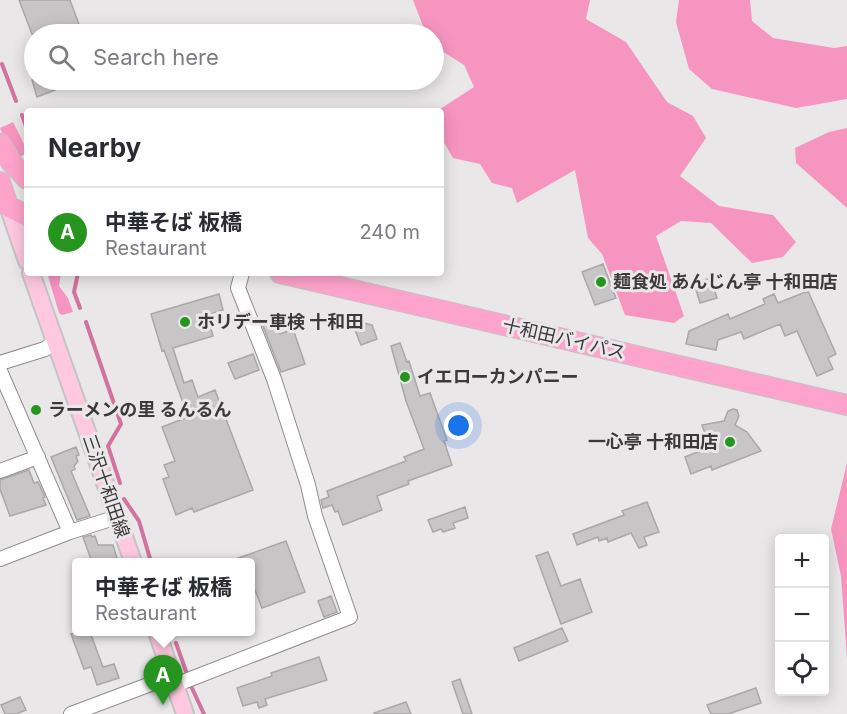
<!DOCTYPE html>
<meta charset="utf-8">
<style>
body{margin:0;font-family:Inter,"Noto Sans JP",sans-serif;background:#f7f7f7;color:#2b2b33}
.controls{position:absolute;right:18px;bottom:18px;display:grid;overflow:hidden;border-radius:6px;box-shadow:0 3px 15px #0003}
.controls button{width:54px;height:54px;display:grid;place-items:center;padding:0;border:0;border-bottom:2px solid #e1e1e2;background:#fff;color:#2b2b33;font:30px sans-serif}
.you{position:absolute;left:459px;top:426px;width:21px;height:21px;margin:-15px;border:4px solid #fff;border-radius:50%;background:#1a73e8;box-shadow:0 0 0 9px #1a73e833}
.badge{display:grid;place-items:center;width:39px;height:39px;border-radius:50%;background:#269520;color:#fff;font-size:20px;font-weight:700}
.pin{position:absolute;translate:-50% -50px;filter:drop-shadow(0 2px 3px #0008)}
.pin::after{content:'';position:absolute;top:32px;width:21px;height:18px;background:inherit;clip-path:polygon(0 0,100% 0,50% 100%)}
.popup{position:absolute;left:72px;top:558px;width:183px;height:78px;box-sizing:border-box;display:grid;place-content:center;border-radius:6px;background:#fff;filter:drop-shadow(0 2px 4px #0005);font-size:20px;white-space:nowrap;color:#7c7c81}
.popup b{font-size:22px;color:#2b2b33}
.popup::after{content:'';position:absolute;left:50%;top:100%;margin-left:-12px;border:12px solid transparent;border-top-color:#fff}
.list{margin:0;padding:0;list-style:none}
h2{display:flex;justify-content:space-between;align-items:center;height:78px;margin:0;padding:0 24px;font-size:26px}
h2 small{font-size:20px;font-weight:400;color:#7c7c81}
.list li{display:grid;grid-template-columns:39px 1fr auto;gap:18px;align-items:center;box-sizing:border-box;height:90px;padding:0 24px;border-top:2px solid #e1e1e2}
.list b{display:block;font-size:22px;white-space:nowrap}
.list p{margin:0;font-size:20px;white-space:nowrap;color:#7c7c81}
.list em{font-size:20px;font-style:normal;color:#7c7c81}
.icon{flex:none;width:33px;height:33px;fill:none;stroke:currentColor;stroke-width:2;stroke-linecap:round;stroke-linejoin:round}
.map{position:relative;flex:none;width:847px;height:714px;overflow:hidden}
.search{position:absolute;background:#fff;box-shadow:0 3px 15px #0003;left:24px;top:24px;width:420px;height:66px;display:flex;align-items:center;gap:15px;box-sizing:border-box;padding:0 21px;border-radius:33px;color:#7c7c81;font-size:22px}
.panel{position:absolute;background:#fff;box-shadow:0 3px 15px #0003;left:24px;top:108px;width:420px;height:168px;border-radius:6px}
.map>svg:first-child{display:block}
</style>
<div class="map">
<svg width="847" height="714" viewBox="0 0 847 714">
<rect width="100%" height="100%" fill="#eae7e8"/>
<path fill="#f795c1" d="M413 0H590L586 19 626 42 667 102 693 116 706 138 680 176 719 206 773 215 796 242 783 257 752 263 711 223 681 221 656 236 684 316 674 323 625 315 602 254 588 238 575 170 517 203 512 188 492 183 480 164 453 158 441 137V111H437L474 87 464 65 434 46V34H426Z
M679 0H750L752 21 773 38 834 48 847 46V99L796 108 712 89 689 69 676 22Z
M13 122 27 150V152L19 158 4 137 0 128Z
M847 128V208L796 163 795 148 829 132Z
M47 273H61L59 286 68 298 73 312 62 315 59 313Z
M847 463V658L841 576 831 529Z"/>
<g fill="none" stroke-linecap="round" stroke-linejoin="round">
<path stroke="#d2739f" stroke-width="4" d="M2 64 16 101
M22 115 27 129
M78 273 74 292 80 308
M86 322 121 424 108 446 120 483
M124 499 139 521 151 562
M176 643 187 674
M191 686 204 714"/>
</g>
<path fill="#c8c5c6" stroke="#aaa7a8" stroke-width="1.5" d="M19 0H70L81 30 69 34H32Z
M32 80H51L55 90 37 97Z
M603 264 616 298 595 305 582 272Z
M711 278 717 298 700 303 694 283Z
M808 291 836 354 828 358 833 369 817 376 797 331 785 336 780 324 744 339 741 332 718 340 716 350 686 344 689 331 728 314 730 319 765 304 763 299 774 294 778 303Z
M219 294 223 310 207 315 213 336 173 348 184 383 192 380 198 397 215 390 253 490 194 512 192 508 176 515 163 479 169 477 164 465 175 461 162 427 188 417 164 350 162 351 151 314Z
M274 317 280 334 293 329 305 364 281 372 261 321Z
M351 320 372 325 377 339 361 345Z
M400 343 407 362 409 361 420 396 430 393 447 440 444 441 452 465 408 481 409 484 377 496 382 510 343 525 338 511 335 512 332 505 323 508 321 500 329 497 327 491 406 461 404 457 424 449 406 401 391 346Z
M253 354 259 370 235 379 228 363Z
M733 409 737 410 739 416 735 425 747 432 761 451 712 470 711 466 691 474 685 457 710 447 702 425 724 421 728 411Z
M76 447 79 455 76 456 78 461 74 466 75 469 71 471 90 516 77 520 51 457Z
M29 470 34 483 38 482 45 497 43 498 46 505 10 516 0 489V480Z
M647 502 659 532 644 537 647 545 639 548 631 533 608 542 607 538 599 541 598 537 577 545 573 534 624 515 622 511Z
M465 507 468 518 453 523 455 528 443 532 441 529 433 532 428 520Z
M91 535 92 537 95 536 98 545H113L117 558 104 562H92L83 537Z
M286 541 305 592 262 608 250 577V562L230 561Z
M548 552 561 586 580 579 592 612 561 624 536 556Z
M331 596 337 612 324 617 318 601Z
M562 628 568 641 519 661 514 648Z
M78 632H90L103 667 114 664 119 678 97 685 91 667 84 669 71 634Z
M319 657 327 680 265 699 267 705 259 708 257 702 243 706 237 688 272 676 271 673Z
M460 679 472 714H463L452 682Z
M756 688 761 703 728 714H711L707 705Z
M20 697 26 710 16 714H5L1 705Z
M406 702 411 714H375L374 713Z"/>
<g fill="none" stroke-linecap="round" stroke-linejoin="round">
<g stroke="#8f8c8d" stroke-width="16">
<path id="minor" d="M0 363 45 349 54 342
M0 371 70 532
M0 471 38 457
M0 559 70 532 117 517
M175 685 350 617 315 516 308 485 274 379 238 288 242 273
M71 714 172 676"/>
</g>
<g stroke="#c4c4c4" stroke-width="20">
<path id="major" d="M8 206 27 261
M31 273 133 562
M157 632 185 714"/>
</g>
<g stroke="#c4c4c4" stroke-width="22">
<path id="highway" d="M0 144 11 162 27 179
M0 182 8 206 27 216
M280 273 847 405"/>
</g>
<use href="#minor" stroke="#fff" stroke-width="14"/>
<use href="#major" stroke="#fec8e0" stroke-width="16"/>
<use href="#highway" stroke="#fea3cb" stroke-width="20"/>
</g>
<g fill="#269520" stroke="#eae7e8" stroke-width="2">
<circle cx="601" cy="282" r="6"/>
<circle cx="185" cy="322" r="6"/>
<circle cx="405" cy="377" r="6"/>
<circle cx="36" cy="410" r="6"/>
<circle cx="730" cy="442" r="6"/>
</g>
<g text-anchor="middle" stroke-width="6" stroke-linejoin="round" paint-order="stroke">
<g font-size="18" font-weight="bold" fill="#3b393a" stroke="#eae7e8" text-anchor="start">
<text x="613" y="288">麺食処 あんじん亭 十和田店</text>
<text x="197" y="328">ホリデー車検 十和田</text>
<text x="417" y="383">イエローカンパニー</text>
<text x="48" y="416">ラーメンの里 るんるん</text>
<text x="718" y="448" text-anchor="end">一心亭 十和田店</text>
</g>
<g font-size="18" fill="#3b393a" stroke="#eae7e8">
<text transform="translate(564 339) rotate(13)" y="6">十和田バイパス</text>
<text transform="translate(106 486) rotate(71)" y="6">三沢十和田線</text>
</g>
</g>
</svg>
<div class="controls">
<button>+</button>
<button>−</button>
<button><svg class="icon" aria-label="locate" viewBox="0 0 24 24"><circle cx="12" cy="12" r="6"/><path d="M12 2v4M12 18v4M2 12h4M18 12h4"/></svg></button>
</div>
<div class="you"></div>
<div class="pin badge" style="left:163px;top:705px">A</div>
<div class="popup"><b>中華そば 板橋</b>Restaurant</div>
<div class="search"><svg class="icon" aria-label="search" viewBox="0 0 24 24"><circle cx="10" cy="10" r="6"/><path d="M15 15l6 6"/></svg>Search here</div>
<section class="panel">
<h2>Nearby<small></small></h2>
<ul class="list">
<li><span class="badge">A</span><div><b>中華そば 板橋</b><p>Restaurant</p></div><em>240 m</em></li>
</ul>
</section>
</div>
